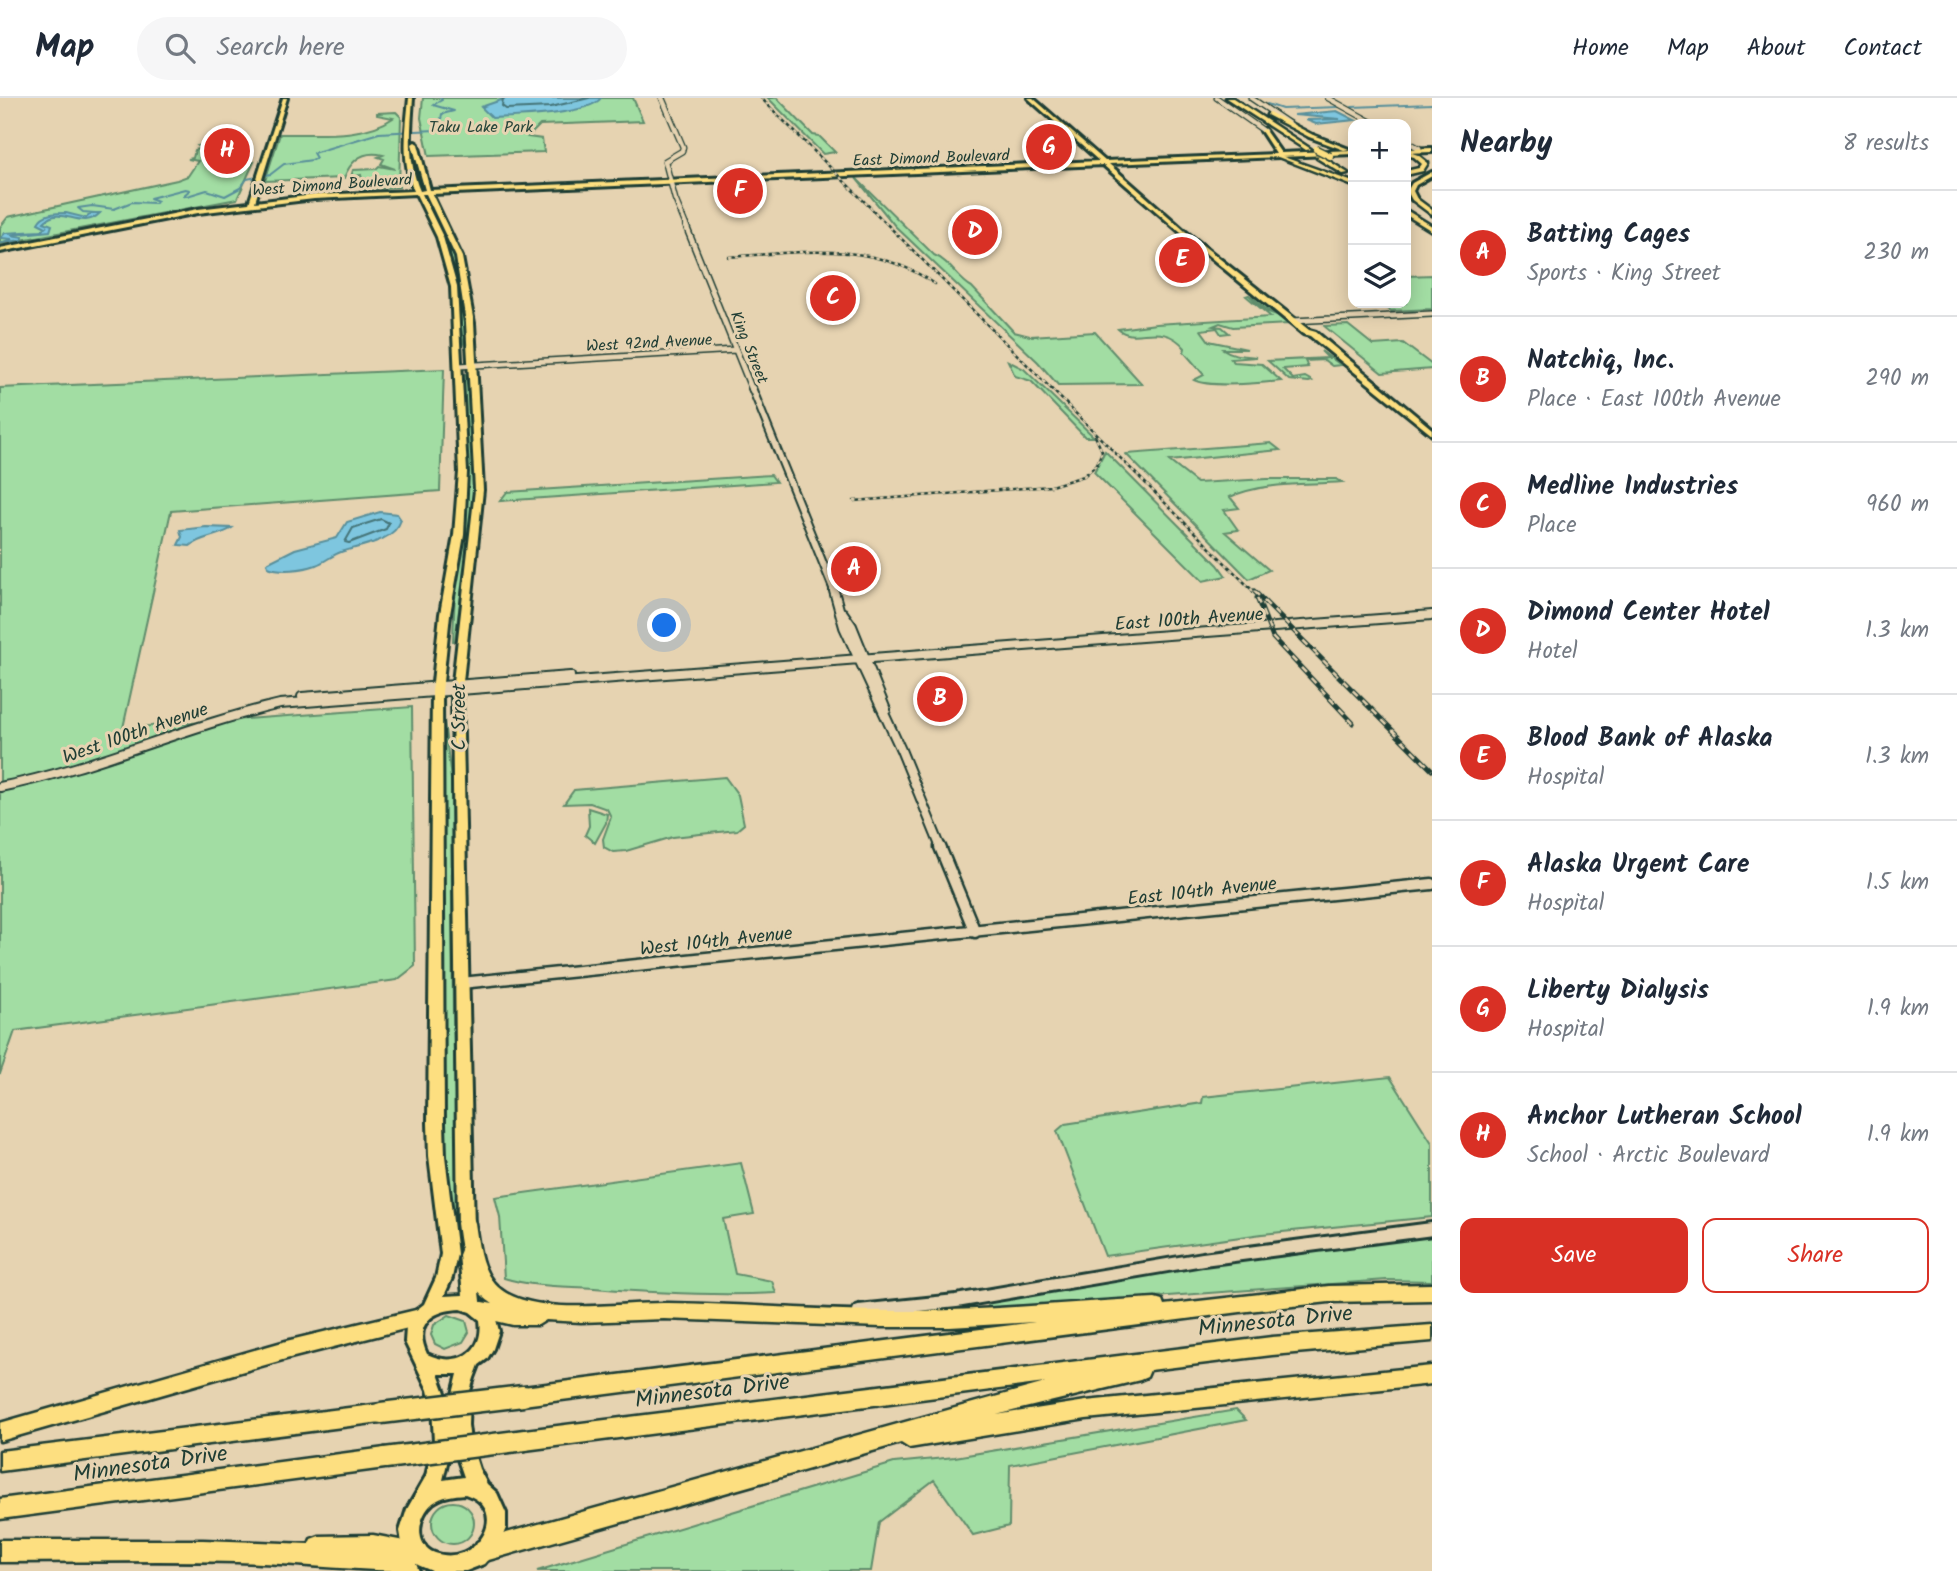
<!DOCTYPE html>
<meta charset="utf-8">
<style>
body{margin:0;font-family:Kalam,sans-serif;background:#f6f6f7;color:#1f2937}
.controls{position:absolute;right:21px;top:21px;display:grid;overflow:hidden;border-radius:14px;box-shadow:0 4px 18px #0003}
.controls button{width:63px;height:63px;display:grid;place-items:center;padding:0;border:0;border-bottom:2px solid #e0e1e3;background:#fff;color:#1f2937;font:35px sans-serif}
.you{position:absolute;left:665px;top:528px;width:24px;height:24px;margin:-18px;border:5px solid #fff;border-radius:50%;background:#1a73e8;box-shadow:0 0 0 10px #1a73e833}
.badge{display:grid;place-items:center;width:46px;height:46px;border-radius:50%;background:#d93025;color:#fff;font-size:23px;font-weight:700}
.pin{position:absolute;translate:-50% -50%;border:4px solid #fff;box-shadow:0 2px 7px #0006}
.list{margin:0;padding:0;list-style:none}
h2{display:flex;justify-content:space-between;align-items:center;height:91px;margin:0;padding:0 28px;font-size:30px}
h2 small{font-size:23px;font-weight:400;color:#747a83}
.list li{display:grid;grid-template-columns:46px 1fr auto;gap:21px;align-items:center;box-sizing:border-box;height:126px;padding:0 28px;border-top:2px solid #e0e1e3}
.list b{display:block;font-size:26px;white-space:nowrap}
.list p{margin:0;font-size:23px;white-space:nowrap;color:#747a83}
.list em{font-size:23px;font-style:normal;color:#747a83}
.actions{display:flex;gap:14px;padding:21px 28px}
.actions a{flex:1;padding:16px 0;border:2px solid #d93025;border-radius:14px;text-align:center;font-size:24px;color:#d93025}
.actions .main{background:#d93025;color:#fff}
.icon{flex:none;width:38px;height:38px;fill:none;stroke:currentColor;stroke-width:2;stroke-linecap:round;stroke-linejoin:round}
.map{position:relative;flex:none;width:1432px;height:1473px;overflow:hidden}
header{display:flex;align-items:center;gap:42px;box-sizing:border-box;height:98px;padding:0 35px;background:#fff;border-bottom:2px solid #e0e1e3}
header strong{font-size:33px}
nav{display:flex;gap:38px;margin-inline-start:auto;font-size:24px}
.search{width:490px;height:63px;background:#f6f6f7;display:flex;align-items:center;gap:18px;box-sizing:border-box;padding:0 24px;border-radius:38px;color:#747a83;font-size:26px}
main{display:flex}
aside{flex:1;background:#fff}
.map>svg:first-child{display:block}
</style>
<header>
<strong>Map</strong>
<div class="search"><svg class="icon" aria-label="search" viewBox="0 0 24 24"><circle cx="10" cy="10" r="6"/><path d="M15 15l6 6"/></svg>Search here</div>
<nav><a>Home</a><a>Map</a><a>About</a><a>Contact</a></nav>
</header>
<main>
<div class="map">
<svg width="1432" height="1473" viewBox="0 0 1432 1473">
<rect width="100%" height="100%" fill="#e6d3b1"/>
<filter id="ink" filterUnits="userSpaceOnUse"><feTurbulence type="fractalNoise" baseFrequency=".0143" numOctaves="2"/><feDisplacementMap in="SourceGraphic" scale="14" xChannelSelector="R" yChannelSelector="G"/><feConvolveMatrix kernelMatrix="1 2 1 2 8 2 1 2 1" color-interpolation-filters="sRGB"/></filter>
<g filter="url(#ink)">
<path fill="#a2dda3" stroke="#608d6c" stroke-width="2" d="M423 0H633L643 23 540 27 528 39 542 41 544 54 429 58 421 20Z
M768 0H777L813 37 819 38 835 54 823 56Z
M396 14 401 19 399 89 364 91 361 77 351 79 353 72 376 71 379 68 395 71 381 66 384 61 378 59 383 57C363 52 351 62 344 80L265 83 280 36C314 35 364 41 393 20L377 17V15Z
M244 38C234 49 213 44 200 54 212 64 226 57 240 56L229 60 237 65 225 70 254 64 237 101 0 146V129L8 119 177 82 188 78 198 63 188 61 193 60 195 52 201 50 198 48 234 43Z
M856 80 934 157C950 163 958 182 972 189L1014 234 1030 238 1095 234 1142 286 1058 287 1038 264 895 128Z
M433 118C464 146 466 216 468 255 458 238 461 211 458 191 454 165 445 140 433 118Z
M1432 177V211L1391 213 1379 205H1406V178Z
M1249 197 1265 213 1280 218 1267 212 1251 198 1261 201 1295 230 1288 226 1233 229 1220 225 1213 228 1222 229 1229 235 1221 236 1217 230 1201 232 1209 243 1247 251H1223C1235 259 1245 257 1256 259L1231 261 1234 264 1262 266 1281 283C1262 285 1210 290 1194 282L1204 277 1184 254 1185 250C1161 221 1135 247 1118 231L1156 226 1271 219 1246 198Z
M1348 227 1373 247 1403 245 1432 267V271L1382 275 1324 228Z
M1321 253 1341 267 1332 268 1324 262 1305 263 1308 269 1283 271 1293 281 1305 279 1312 283 1309 284 1289 282 1268 263 1328 260Z
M1008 263 1024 271 1094 339H1085L1031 283 1015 278Z
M444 271 440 393 171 413 123 630 412 609 415 868 397 882 15 933 0 976V290Z
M463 276H465L471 305 474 399 455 543H453L455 490 465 429 468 373Z
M1271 345 1280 352 1169 363 1197 385 1267 381H1336L1342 384C1305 387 1263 384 1230 399L1239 410 1224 412 1238 432 1225 434 1269 472 1249 481 1126 356Z
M1105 353 1218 467 1226 478 1203 483 1094 374Z
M771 377 776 384 500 403 507 394Z
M443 615 451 681 453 920 459 1140H455L442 1044Z
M725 679 738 697 744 726 737 732 673 739 626 753 613 754 604 749 603 741 611 719 607 711 590 705 564 706 574 692Z
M588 710 607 716 606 725 595 745 585 737 589 728Z
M1390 979 1432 1045V1119L1262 1136 1105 1158 1057 1033 1065 1026 1202 1005 1203 999Z
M741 1065 754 1116 723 1121 735 1176 772 1183 776 1195C716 1198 654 1195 594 1190 564 1188 533 1189 504 1180L500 1119 495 1099Z
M1432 1136V1183L1387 1182 1003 1210H989L987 1203 1203 1167Z
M449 1217 466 1223 469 1234 463 1244 445 1251 435 1246 431 1237 434 1227Z
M1236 1312 1246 1322 1010 1367 1009 1428 973 1437 934 1382 879 1424 871 1473H537L894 1365 955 1359Z
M432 1425a21 21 0 1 1 42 0a21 21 0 1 1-42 0Z"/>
<path fill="#7ec6df" stroke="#588f9b" stroke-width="2" d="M507 0H601C589 17 515 19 492 20L481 9Z
M1337 13 1355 22 1316 26 1306 22 1340 21 1294 17Z
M66 115 86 120 92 115H100C82 134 61 106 44 124L52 127 50 133 11 137 23 139 22 142 0 145 12 141 1 140 5 135 41 133 46 129 38 125C43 115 56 115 66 115Z
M380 414 397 416 401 422C394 444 360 448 341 454 332 457 325 464 316 467 303 472 280 474 268 469L267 465 295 451 337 440 347 424Z
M206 429 232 430C219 439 201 438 190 448L178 447 182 439 180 432Z"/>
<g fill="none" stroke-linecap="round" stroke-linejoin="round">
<path stroke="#457478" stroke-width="2" d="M503 0 502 8 506 11 551 9 589 0
M381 421 389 425 386 431 349 445 345 444 353 430Z"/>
<path stroke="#588f9b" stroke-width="2" d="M1267 6 1282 11 1339 9
M1352 9 1432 6
M95 115 83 114 78 110 92 108 114 111 132 104 155 105 158 103 150 100 185 91 190 92 184 97 187 98 207 92 225 98 240 90 247 81 271 76 284 66 312 62 316 60 313 55 379 35 435 32 440 27 442 16 454 13 433 7 442 2 440 0"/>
<g stroke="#1f3d34" stroke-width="7">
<path id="minor-far5" d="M662 0 683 49 682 53 665 63 675 101 687 130
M1217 0 1264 33
M1251 0 1291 27
M1328 0 1375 26
M1406 43 1419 50"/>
</g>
<g stroke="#1f3d34" stroke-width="8">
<path id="minor-far4" d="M686 128 752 292
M1292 223 1432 216
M459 268 736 252"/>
</g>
<g stroke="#1f3d34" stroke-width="10">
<path id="minor-far3" d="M752 290 835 495"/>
</g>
<g stroke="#1f3d34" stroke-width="12">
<path id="minor-far2" d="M834 493 844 529 901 652 941 750
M843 515 852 528 886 612
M945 554 1432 517
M302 599 570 578
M0 689C96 670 185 628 280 606L949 554"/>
</g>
<g stroke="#1f3d34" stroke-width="15">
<path id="minor-far1" d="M940 749 975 834
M461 885 1432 786"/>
</g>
<g stroke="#1f3d34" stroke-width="18">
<path id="minor" d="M859 1213 956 1203 1203 1161 1432 1131"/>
</g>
<g stroke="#1f3d34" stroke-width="6">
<path id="major" d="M283 0H287L255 104 314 97 414 93C401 63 406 31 409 0H413C411 31 407 63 420 93L425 92 412 46 415 44 418 46 430 92 1099 63 1028 0H1033L1105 63 1276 56 1261 33 1264 31 1281 55 1353 52V56L1109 66 1185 133 1309 232 1316 234 1432 331V337L1310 238 1303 236 1181 135 1103 67 432 96 462 159 474 225 483 392 462 593 474 1132 472 1137 466 1139 460 1137 458 1132 452 593 475 392 466 225 456 159 426 96H422L443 139 457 189 467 374 464 437 450 516 442 594 444 1025 445 1058 457 1156 452 1180 444 1198 463 1197 459 1157 461 1152 467 1150 473 1152 475 1157 480 1203 494 1214 499 1233 493 1251 487 1261 479 1267 474 1280 469 1296 468 1327 470 1343 479 1371 487 1386 497 1395 506 1415V1430L497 1451 484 1466 466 1473H432L418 1467 410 1460 402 1445 400 1433 407 1411 426 1378 434 1343 432 1309 428 1292 405 1244 406 1230 415 1213 424 1206 436 1180 441 1156 429 1058 428 1025 432 594 440 516 454 437 459 374 451 189 437 139 416 96 314 101 198 115 0 154V150L198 111 249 105ZM461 1211 470 1214 480 1222C485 1256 455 1270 427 1256 413 1226 432 1212 461 1211ZM438 1276H458L450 1308ZM452 1344 464 1379 443 1382ZM465 1396C513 1411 477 1470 435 1455 413 1447 418 1417 433 1405 442 1398 454 1397 465 1396Z
M1309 37H1313L1349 51 1344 52 1309 39Z
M1432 50V54L1406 55V51Z
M1432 74V78L1416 87 1413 93 1417 101 1412 102 1407 93 1412 85Z"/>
</g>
<g stroke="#1f3d34" stroke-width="5">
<path id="highway" d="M1226 0H1233L1311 51 1306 52Z
M1269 14 1313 37 1314 38 1309 39 1267 17Z
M1406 53 1418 57 1428 65 1423 73 1406 77V73L1419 70 1422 66 1414 59 1406 57Z
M1278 57 1353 84V88L1278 59Z
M1319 57 1321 58 1348 75 1343 76 1317 60Z
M1412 100H1416L1432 112V117L1412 102Z
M1406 112 1432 128V133L1406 117Z
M466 1118 473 1120 475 1125C479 1151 481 1180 506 1195 546 1218 623 1204 668 1205 751 1206 834 1214 917 1213 997 1212 1076 1204 1155 1200L1162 1202 1164 1207 1329 1188 1432 1186V1202L1329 1204 1248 1213 523 1307 516 1304 513 1298 516 1292 523 1289 1035 1224 950 1229H881L664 1221 581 1224 546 1222 538 1227H513L475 1218 472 1212 475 1206 482 1204 493 1206C465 1188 461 1155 457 1125L459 1120Z
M420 1211 427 1213 430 1219 427 1225 420 1227 286 1261 0 1343V1325L286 1243Z
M1432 1227V1243L1272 1257 1150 1272 1147 1279 1140 1282 996 1317 1086 1303 1432 1268V1286L1086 1321 909 1350 901 1345 485 1463 477 1460 474 1452 477 1444 485 1441 1045 1285 525 1352 518 1349 515 1342 518 1335 525 1332 1272 1239Z
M381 1306 388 1308 391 1315 388 1322 381 1324 0 1373V1353Z
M385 1350 392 1353 396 1360 392 1367 385 1370 0 1421V1401Z
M373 1437 425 1447 428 1455 425 1463 416 1466 419 1473C358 1473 298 1466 237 1464 158 1462 79 1464 0 1464V1442H203L309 1446 311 1441 319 1438Z"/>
</g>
<use href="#minor-far5" stroke="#e6d3b1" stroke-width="4.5"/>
<use href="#minor-far4" stroke="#e6d3b1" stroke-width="5"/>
<use href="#minor-far3" stroke="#e6d3b1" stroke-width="6"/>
<use href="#minor-far2" stroke="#e6d3b1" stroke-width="8"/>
<use href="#minor-far1" stroke="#e6d3b1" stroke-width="10"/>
<use href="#minor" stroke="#e6d3b1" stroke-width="12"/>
<use href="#major" fill="#fddf80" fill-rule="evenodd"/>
<use href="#highway" fill="#fddf80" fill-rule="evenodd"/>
<g stroke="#1f3d34" stroke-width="2.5">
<path id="rail-far1" d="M761 0 1255 495
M729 159C802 154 872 142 935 186
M854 403 1051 388 1084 378 1097 366 1102 353 1095 338"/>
</g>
<g stroke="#1f3d34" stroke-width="5">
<path id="rail" d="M1254 493 1432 672
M1257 500 1273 540 1353 625"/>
</g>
<use href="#rail-far1" stroke="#e6d3b1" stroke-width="2" stroke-dasharray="3.5" stroke-linecap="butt"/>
<use href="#rail" stroke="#e6d3b1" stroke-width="2.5" stroke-dasharray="7" stroke-linecap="butt"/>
<g stroke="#1f3d34" stroke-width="9" stroke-linecap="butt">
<path id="highway-bridge-far1" d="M1316 51 1330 58"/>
</g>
<g stroke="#1f3d34" stroke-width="25" stroke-linecap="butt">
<path id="highway-bridge" d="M381 1315 523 1298
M385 1360 525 1342"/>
</g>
<use href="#highway-bridge-far1" stroke="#fddf80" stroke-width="6"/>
<use href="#highway-bridge" stroke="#fddf80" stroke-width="20"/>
</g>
</g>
<g text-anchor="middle" stroke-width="6" stroke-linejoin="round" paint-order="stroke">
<g font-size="16" fill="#26453a" stroke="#e6d3b1">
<text x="481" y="34">Taku Lake Park</text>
</g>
<g font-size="16" fill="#1f3d34" stroke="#e6d3b1">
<text transform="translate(931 59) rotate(-2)" y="6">East Dimond Boulevard</text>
<text transform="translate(332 86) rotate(-4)" y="6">West Dimond Boulevard</text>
<text transform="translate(649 244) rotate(-3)" y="6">West 92nd Avenue</text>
<text transform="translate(750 249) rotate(68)" y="6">King Street</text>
</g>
<g font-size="19" fill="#1f3d34" stroke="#e6d3b1">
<text transform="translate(1189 520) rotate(-4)" y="7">East 100th Avenue</text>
<text transform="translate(458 619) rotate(-90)" y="7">C Street</text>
<text transform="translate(135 634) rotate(-19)" y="7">West 100th Avenue</text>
<text transform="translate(1202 792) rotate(-6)" y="7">East 104th Avenue</text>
<text transform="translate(716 842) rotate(-6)" y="7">West 104th Avenue</text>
</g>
<g font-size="23" fill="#1f3d34" stroke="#e6d3b1">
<text transform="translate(1275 1222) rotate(-6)" y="8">Minnesota Drive</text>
<text transform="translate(712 1292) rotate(-7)" y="8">Minnesota Drive</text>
<text transform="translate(150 1365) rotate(-8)" y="8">Minnesota Drive</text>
</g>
</g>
</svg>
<div class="controls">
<button>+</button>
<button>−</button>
<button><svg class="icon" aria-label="layers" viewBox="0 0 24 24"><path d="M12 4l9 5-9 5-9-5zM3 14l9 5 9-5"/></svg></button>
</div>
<div class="you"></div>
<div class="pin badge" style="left:854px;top:471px">A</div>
<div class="pin badge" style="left:940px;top:601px">B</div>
<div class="pin badge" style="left:833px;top:200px">C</div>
<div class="pin badge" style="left:975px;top:134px">D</div>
<div class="pin badge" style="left:1182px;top:162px">E</div>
<div class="pin badge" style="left:740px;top:93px">F</div>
<div class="pin badge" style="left:1049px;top:49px">G</div>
<div class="pin badge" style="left:227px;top:53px">H</div>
</div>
<aside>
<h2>Nearby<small>8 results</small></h2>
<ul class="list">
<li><span class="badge">A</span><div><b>Batting Cages</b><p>Sports · King Street</p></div><em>230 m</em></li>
<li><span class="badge">B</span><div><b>Natchiq, Inc.</b><p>Place · East 100th Avenue</p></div><em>290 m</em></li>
<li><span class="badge">C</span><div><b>Medline Industries</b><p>Place</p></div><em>960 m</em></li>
<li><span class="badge">D</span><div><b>Dimond Center Hotel</b><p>Hotel</p></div><em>1.3 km</em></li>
<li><span class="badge">E</span><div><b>Blood Bank of Alaska</b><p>Hospital</p></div><em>1.3 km</em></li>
<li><span class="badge">F</span><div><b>Alaska Urgent Care</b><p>Hospital</p></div><em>1.5 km</em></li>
<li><span class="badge">G</span><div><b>Liberty Dialysis</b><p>Hospital</p></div><em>1.9 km</em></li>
<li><span class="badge">H</span><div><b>Anchor Lutheran School</b><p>School · Arctic Boulevard</p></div><em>1.9 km</em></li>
</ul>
<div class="actions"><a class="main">Save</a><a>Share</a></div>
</aside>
</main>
